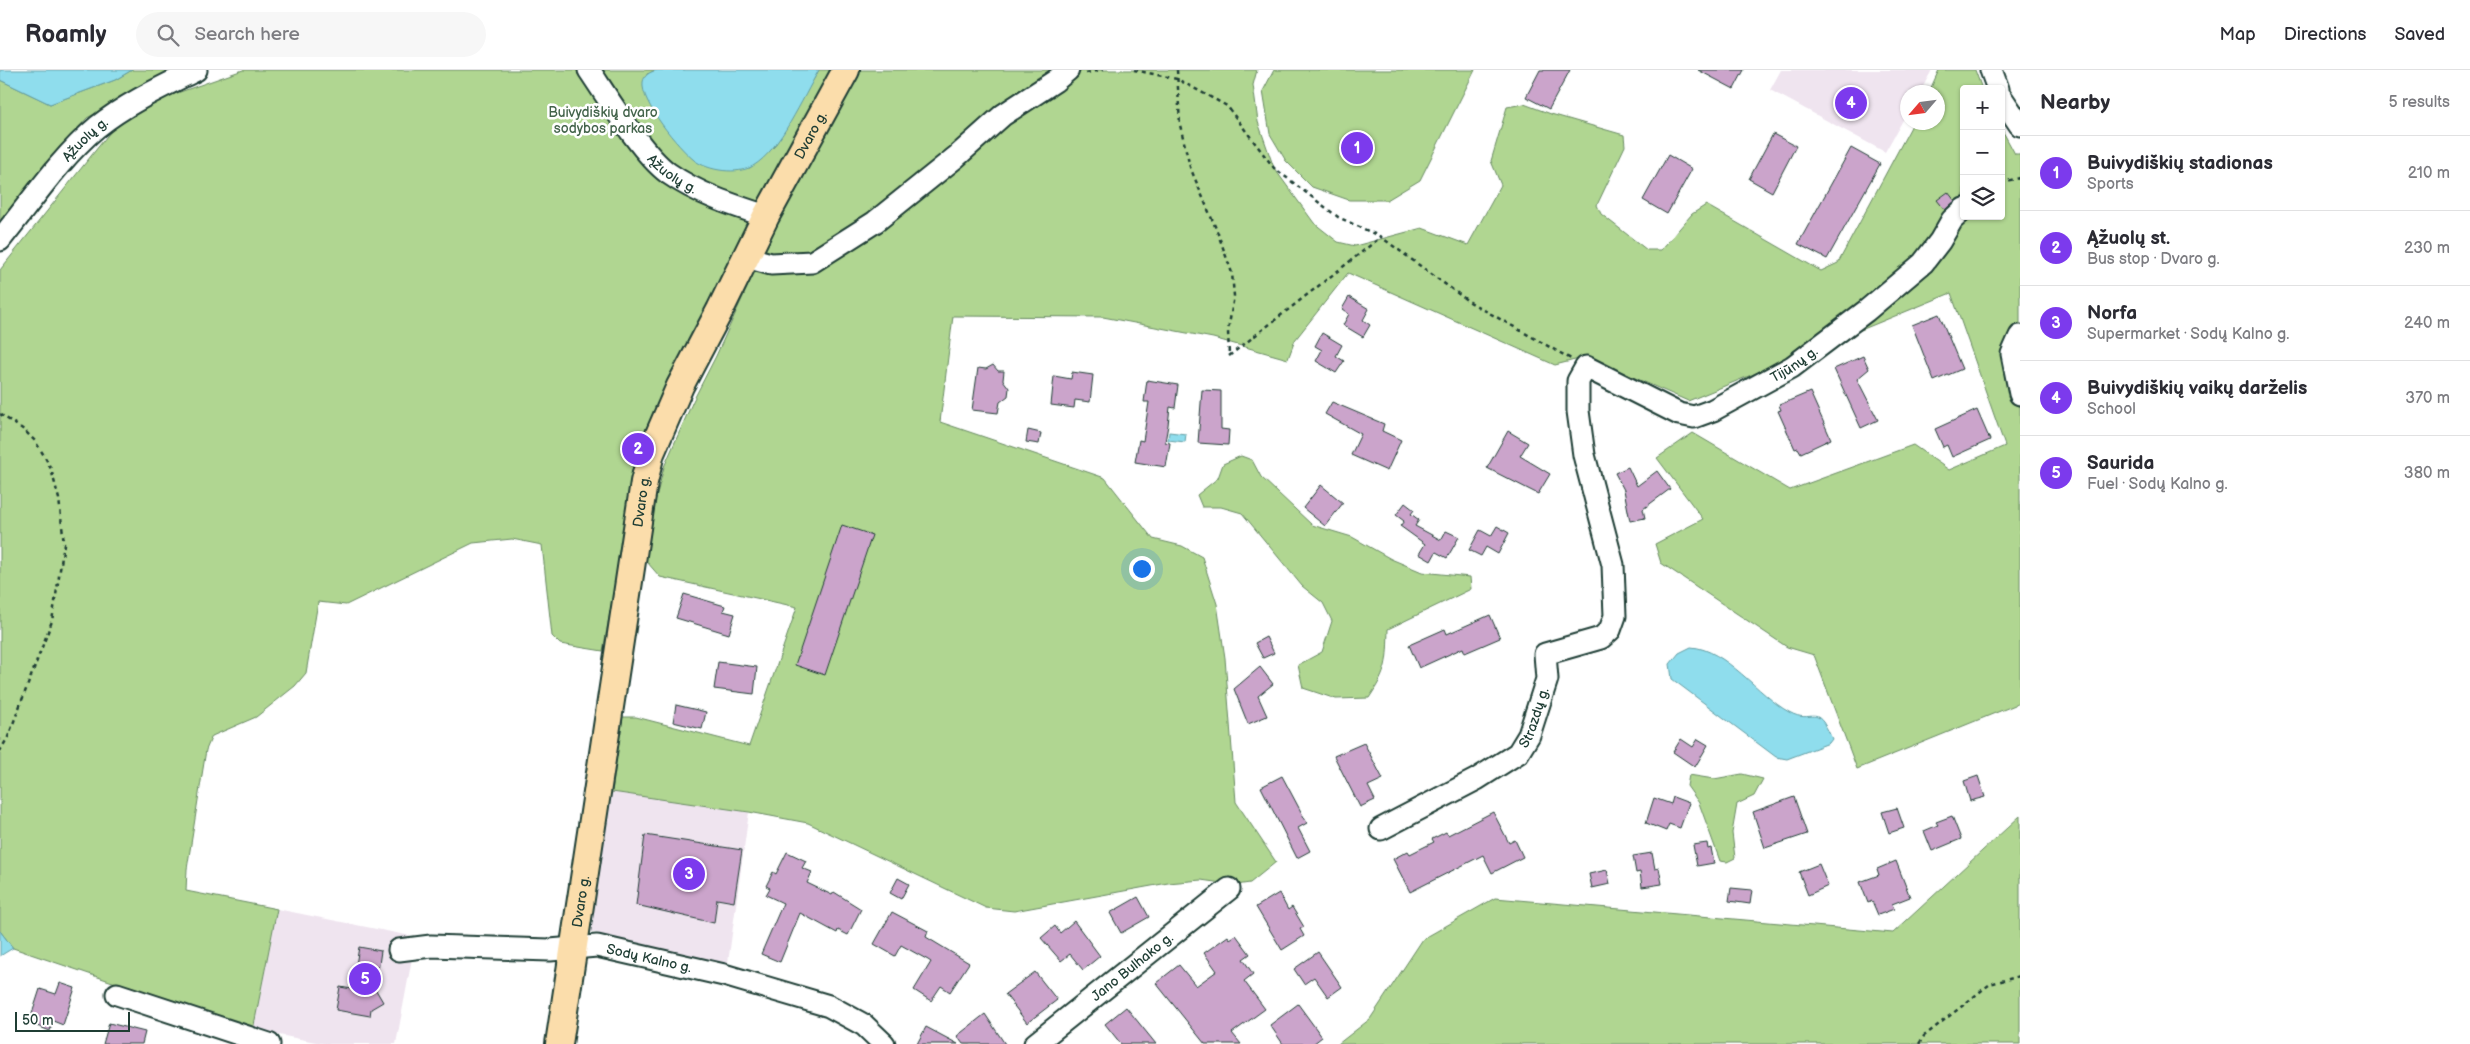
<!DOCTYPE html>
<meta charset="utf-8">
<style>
body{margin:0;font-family:"Balsamiq Sans",sans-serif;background:#f7f7f7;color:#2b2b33}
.controls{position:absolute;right:15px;top:15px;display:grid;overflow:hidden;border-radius:5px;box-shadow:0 1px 4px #0004}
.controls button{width:45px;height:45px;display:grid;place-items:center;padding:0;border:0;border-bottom:1px solid #e1e1e2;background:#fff;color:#2b2b33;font:25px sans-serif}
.compass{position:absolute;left:1900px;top:15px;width:45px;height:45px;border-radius:50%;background:#fff;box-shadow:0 1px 4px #0004;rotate:242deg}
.scale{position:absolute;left:15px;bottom:12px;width:115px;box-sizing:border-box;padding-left:5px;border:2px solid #1f3d34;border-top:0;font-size:14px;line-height:18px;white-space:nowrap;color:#1f3d34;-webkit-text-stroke:4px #fff;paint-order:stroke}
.you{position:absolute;left:1141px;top:498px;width:18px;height:18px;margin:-12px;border:4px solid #fff;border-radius:50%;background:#1a73e8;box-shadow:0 0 0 8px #1a73e833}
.badge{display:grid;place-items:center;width:32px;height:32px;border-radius:50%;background:#7c3aed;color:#fff;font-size:16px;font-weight:700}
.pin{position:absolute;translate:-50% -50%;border:2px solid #fff;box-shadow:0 1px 5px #0006}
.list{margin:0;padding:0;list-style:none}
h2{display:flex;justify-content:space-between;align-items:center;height:65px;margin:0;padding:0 20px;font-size:21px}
h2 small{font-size:16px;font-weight:400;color:#7c7c81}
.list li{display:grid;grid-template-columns:32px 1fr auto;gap:15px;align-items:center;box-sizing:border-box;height:75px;padding:0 20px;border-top:1px solid #e1e1e2}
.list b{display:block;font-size:19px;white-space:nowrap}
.list p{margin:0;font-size:16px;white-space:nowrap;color:#7c7c81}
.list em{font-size:16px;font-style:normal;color:#7c7c81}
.icon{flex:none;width:28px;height:28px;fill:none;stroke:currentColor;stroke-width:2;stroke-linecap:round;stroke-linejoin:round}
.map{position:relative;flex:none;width:2020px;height:974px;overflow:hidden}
header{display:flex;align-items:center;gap:30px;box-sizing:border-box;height:70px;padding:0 25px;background:#fff;border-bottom:1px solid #e1e1e2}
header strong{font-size:24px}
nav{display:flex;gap:28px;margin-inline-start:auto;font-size:18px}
.search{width:350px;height:45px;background:#f7f7f7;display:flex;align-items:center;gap:12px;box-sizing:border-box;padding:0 18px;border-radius:28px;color:#7c7c81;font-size:19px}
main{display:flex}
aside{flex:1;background:#fff}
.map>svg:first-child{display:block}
</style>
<header>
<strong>Roamly</strong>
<div class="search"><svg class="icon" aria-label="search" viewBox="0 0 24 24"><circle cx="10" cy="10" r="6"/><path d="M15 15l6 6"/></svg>Search here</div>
<nav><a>Map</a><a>Directions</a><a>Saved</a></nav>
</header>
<main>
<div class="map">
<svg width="2020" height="974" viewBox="0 0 2020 974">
<rect width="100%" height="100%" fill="#fff"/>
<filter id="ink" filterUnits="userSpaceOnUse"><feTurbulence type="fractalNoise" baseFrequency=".02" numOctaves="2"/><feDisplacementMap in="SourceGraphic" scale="10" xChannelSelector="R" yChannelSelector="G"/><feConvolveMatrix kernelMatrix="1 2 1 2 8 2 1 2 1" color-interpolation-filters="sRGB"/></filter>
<g filter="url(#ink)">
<path fill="#efe4ef" d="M1781 0H1932L1920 22H1908L1907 43 1885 82 1770 20Z
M612 722 749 742 727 900 589 861Z
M277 839 416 867 396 974H326L253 960Z"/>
<path fill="#b0d691" stroke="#688a62" d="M132 0H175L87 48 54 85 0 152V10L50 34 115 10Z
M243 0H657L647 4 651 37 669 62 695 91 750 98 774 77 819 0H832L742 163 691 268 632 419 603 581 560 574 552 566 542 475 512 469 473 473 346 535 318 532 306 603 295 616 256 647 212 666 206 680 187 799 186 821 277 839 253 960 13 878 0 861V200L111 61 133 44 160 29Z
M857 0H1257L1253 15 1258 52 1274 98 1314 153 1338 172 1355 176 1422 158 1468 175 1501 115 1491 91 1507 37 1524 34 1551 44 1624 65 1625 76 1597 135 1601 144 1647 180H1661L1692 144 1706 135 1821 201 1838 193 1913 53 1938 52V22H1929L1939 0H1975L1982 19H1964V146H2001V58L2015 84H2020V258L2007 270 2020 337V633L1857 699 1814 585 1787 577 1661 493 1655 474 1703 449 1657 388 1693 363 1790 420 1913 375 1949 400 2005 376 1951 223 1688 331 1587 287 1555 295 1348 203 1295 270 1288 289 1213 268 1103 247 953 246 940 352 1105 408 1153 469 1182 476 1202 487 1217 534 1225 588 1236 732 1276 792 1250 813 1236 815 1201 810 1168 813 1014 841 986 838 808 753 749 742 612 722 622 647H636L749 676 797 537 660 507 647 492 644 484 645 470 664 397 693 331 716 286 771 165 834 41Z
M1274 0H1475L1420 110 1387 130H1349L1312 117 1286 91 1270 64 1263 21Z
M1241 386 1252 390 1261 407 1312 455 1352 467 1391 489 1422 502 1470 507 1471 519 1388 559C1387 591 1388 600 1369 628L1336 629 1303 618 1298 595 1322 582 1332 551 1323 533 1302 516 1242 443 1221 437H1202L1197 425 1218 408 1223 394Z
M1742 704 1763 709 1754 726 1737 734 1732 763 1735 788 1727 792 1720 791 1699 733 1687 716 1689 705 1714 709Z
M2020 746V974H1338L1370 949 1423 869 1495 828 1893 863Z"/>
<path fill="#8fdded" stroke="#629da3" d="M0 0H132L115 10 50 34 0 10Z
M657 0H819C802 29 781 79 753 96 738 105 708 101 694 90 679 78 640 32 643 12 644 5 650 2 657 0Z
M1169 362 1186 364 1185 372 1168 370Z
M1691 577C1726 579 1758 625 1789 642 1814 656 1815 630 1832 669L1829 673 1787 689 1776 687 1672 609 1670 594 1679 583Z
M0 861 13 878 0 886Z"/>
<path fill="#cba4cb" stroke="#1f3d34" d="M1540 0H1570L1549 39 1526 27Z
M1698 0H1744L1734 19Z
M1773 64 1796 76 1772 122 1749 109Z
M1851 78 1880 94 1827 189 1798 174Z
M1668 85 1692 99 1667 144 1643 130Z
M1948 122 1955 131 1945 140 1937 130Z
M1349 227 1369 239 1363 250 1370 255 1363 267 1343 255 1349 244 1342 239Z
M1939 244 1962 299 1934 311 1912 255Z
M1322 263 1342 275 1336 286 1344 291 1336 303 1316 291 1322 280 1315 276Z
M1863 286 1869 299 1857 309 1878 350 1861 358 1834 299Z
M993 295 998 301H1004L1003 310 1009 318 1008 326 1000 332 998 343 972 340 978 298 986 299Z
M1072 302 1093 305 1090 332 1075 330 1074 338 1051 335 1054 306 1071 309Z
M1147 310 1178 315 1175 338 1170 337 1168 355 1165 372 1170 373 1166 397 1135 392 1139 370 1143 371 1149 332H1144Z
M1202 320 1221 321V359L1229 360 1228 375 1198 373Z
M1810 322 1831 369 1801 383 1798 378 1795 379 1778 341 1781 340 1779 335Z
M1332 332 1384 354 1382 361 1401 370 1387 401 1351 385 1361 364 1325 344Z
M1977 340 1990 370 1952 387 1947 375 1943 377 1935 359Z
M1028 360 1041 363 1039 374 1026 372Z
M1508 361 1528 373 1520 386 1550 404 1538 424 1487 398Z
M1628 397 1637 416 1657 401 1670 419 1643 439 1645 448 1630 451 1624 420 1615 403Z
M1321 415 1343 433 1325 456 1303 438Z
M1405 433 1414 440 1411 444 1419 450 1415 456 1441 470 1446 461 1459 467 1447 488 1436 482 1431 491 1419 484 1425 474 1400 456 1404 451 1396 445Z
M842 455 872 465 825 605 795 595Z
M1497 456 1509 463 1498 484 1486 477 1481 486 1469 480 1480 460 1491 466Z
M684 524 725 536 723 541 735 544 729 564 676 548Z
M1490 545 1500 568 1465 583 1463 578 1419 598 1409 575 1445 559 1447 564Z
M1266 567 1274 583 1263 588 1255 573Z
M718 592 757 597 754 624 714 619Z
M1260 597 1273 614 1258 626 1267 646 1248 654 1234 619Z
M676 635 706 642 702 659 673 652Z
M1681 669 1693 677 1698 669 1708 675 1695 697 1673 682Z
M1364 673 1383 709 1368 716 1375 730 1360 737 1334 686Z
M1282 706 1307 753 1298 758 1310 781 1297 788 1261 717Z
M1978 706 1985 727 1970 731 1964 711Z
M1673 727 1689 733 1680 758 1669 754 1666 761 1646 753 1654 728 1671 734Z
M1794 727 1807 764 1765 778 1753 742Z
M1897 738 1904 758 1889 763 1882 742Z
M1493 742 1509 773 1515 770 1523 787 1492 803 1483 785 1410 822 1393 789 1408 781 1410 784 1434 772 1432 769 1446 762 1448 765Z
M1952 746 1961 769 1932 781 1924 761 1938 755 1936 752Z
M645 765 742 780 734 832 717 829 714 853 636 835Z
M1707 773 1708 779 1711 778 1714 793 1697 796 1693 775Z
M787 782 806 791 802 798 812 802 807 813 832 825 834 822 861 839 848 865 838 860 837 863 800 843 780 892 761 884 783 833 766 825 770 818 766 816 773 802 776 804Z
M1652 783 1655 799 1659 798 1662 814 1642 817 1640 802 1636 803 1633 786Z
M1896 791 1910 827 1892 834 1894 839 1878 845 1872 831 1868 833 1860 812 1879 805 1877 799Z
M1819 794 1828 816 1808 825 1799 802Z
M1607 800 1610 814 1592 818 1589 804Z
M898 808 909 814 901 829 890 823Z
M1731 818 1752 820 1750 834 1729 831Z
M1279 823 1288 840 1292 837 1304 857 1300 859 1304 866 1282 880 1256 837Z
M1138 827 1149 847 1121 863 1110 843Z
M892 842 928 861 926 867 969 893 950 922 941 916 931 931 914 920 931 892 928 890 901 875 895 886 874 874Z
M1074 851 1100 886 1083 900 1070 884 1061 891 1041 868 1055 856 1060 863Z
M1236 865 1250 884 1243 889 1253 904 1244 911 1265 939 1232 963 1241 974H1205L1156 913 1179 895 1196 916 1217 901 1204 883 1228 866 1230 869Z
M359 877 381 881 378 901 363 898 383 932 371 939 370 946 336 940 340 917 352 919Z
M1318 882 1342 917 1328 927 1314 907 1304 914 1294 899Z
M1035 902 1057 930 1027 953 1005 924Z
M60 913 75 918 63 955 53 951 50 961 29 953 40 919 56 924Z
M1298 934 1322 967 1313 974H1283L1270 955Z
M1126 937 1156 974H1121L1105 954Z
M985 944 1005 974H963L957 966Z
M109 953 145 962 142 974H103Z
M926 957 958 974H917Z"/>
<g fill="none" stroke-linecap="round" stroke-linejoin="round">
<g stroke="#1f3d34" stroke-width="25">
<g id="minor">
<path id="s1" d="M589 0C608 28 642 84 668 103 698 124 732 135 766 146"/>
<path d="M1991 0 1998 19"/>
<path d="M2001 27 2020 55"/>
<path id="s2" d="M0 170C31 132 60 88 97 57 127 33 162 17 196 0"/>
<path d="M746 187 771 194 812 192 875 152 956 87 1003 45 1055 11 1068 0"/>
<path d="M2020 266 2012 284 2020 324"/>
<path id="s3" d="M1381 759 1477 709 1518 683 1529 665 1547 609 1545 584 1601 568 1610 560 1615 546 1613 495 1584 385 1578 341V311L1586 297 1679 344 1694 347 1713 340 1792 297 1866 241 1923 193 1940 171 1952 150 1964 139"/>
<path id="s4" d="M399 880 431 876 550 880 597 876 724 905 829 936 864 955 884 974"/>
<path d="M117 924 269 974"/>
<path id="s5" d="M1035 974 1229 819"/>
</g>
</g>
<g stroke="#1f3d34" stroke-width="30">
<g id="major">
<path id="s6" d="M559 974 644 412 651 383 680 316 720 240 766 146 846 0"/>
</g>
</g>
<path stroke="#1f3d34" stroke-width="2.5" stroke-dasharray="4 4" stroke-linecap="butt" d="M1134 0 1177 9 1227 36 1274 98 1338 147 1381 167 1468 231 1571 289
M1177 0 1180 55 1190 97 1217 161 1232 203 1234 226 1228 261 1229 286
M1086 3 1103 0
M2001 112 2020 108
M1229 286 1381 167
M0 344 24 360 35 371 45 387 51 399 59 429 64 474 52 551 8 667 0 681
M1919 974 1924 966 1990 914 2020 906"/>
<use href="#minor" stroke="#fff" stroke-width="21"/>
<use href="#major" stroke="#fbddab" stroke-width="26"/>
</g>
</g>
<g text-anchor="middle" stroke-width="5" stroke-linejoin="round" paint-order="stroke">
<g font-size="14" fill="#43634b" stroke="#fff">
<text x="603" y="47">Buivydiškių dvaro<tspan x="603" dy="16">sodybos parkas</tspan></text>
</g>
<g font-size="14" fill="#1f3d34" stroke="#fff">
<text dy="5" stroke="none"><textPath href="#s6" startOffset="954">Dvaro g.</textPath></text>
<text dy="5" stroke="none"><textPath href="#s2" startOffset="132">Ąžuolų g.</textPath></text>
<text dy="5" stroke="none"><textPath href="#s1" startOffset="134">Ąžuolų g.</textPath></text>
<text dy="5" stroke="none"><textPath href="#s3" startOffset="835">Tijūnų g.</textPath></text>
<text dy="5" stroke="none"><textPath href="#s6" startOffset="549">Dvaro g.</textPath></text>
<text dy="5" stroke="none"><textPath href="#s3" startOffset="196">Strazdų g.</textPath></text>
<text dy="5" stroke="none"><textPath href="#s6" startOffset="144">Dvaro g.</textPath></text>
<text dy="5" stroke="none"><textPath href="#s4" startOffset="252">Sodų Kalno g.</textPath></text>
<text dy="5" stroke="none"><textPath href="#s5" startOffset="124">Jano Bulhako g.</textPath></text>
</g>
</g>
</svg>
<div class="controls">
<button>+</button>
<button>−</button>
<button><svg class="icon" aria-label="layers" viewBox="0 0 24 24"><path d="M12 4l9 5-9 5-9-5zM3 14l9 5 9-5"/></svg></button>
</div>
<svg class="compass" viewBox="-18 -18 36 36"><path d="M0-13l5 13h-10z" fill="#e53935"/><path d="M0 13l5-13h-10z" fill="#7c7c81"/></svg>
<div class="scale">50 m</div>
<div class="you"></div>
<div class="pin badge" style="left:1357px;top:78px">1</div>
<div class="pin badge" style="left:638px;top:379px">2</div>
<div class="pin badge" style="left:689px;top:804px">3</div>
<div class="pin badge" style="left:1851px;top:33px">4</div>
<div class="pin badge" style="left:365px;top:909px">5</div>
</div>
<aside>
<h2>Nearby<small>5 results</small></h2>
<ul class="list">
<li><span class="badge">1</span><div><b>Buivydiškių stadionas</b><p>Sports</p></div><em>210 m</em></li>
<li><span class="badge">2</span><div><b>Ąžuolų st.</b><p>Bus stop · Dvaro g.</p></div><em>230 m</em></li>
<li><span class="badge">3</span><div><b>Norfa</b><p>Supermarket · Sodų Kalno g.</p></div><em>240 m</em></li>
<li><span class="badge">4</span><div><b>Buivydiškių vaikų darželis</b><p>School</p></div><em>370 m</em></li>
<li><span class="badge">5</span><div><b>Saurida</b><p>Fuel · Sodų Kalno g.</p></div><em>380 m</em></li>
</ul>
</aside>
</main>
